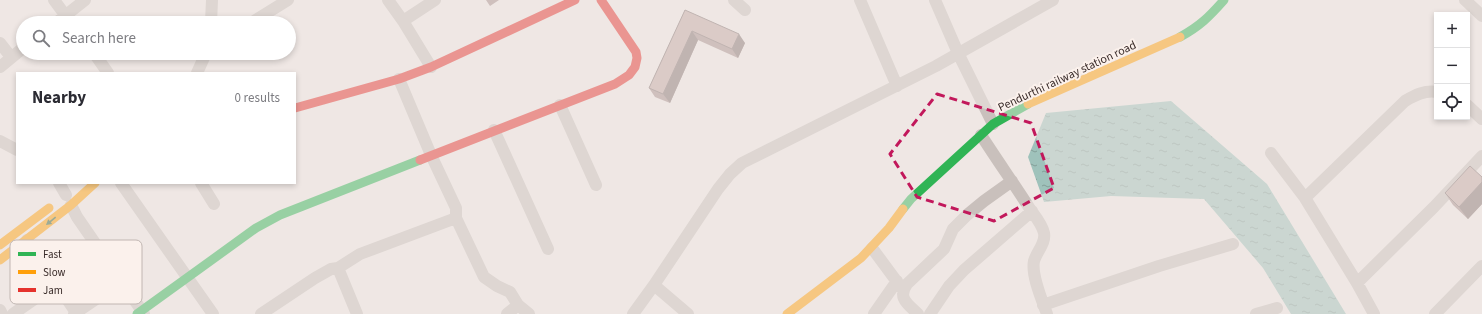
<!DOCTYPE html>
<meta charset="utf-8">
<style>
body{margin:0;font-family:"Source Sans 3",sans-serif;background:#f7f7f7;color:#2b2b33}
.controls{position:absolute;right:12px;top:12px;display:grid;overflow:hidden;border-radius:0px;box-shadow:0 2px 6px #0003}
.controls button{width:36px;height:36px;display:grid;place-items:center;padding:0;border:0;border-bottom:1px solid #e1e1e2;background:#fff;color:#2b2b33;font:20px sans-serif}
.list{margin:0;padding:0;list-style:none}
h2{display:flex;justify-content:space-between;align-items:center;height:52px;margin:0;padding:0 16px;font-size:17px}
h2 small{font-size:13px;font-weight:400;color:#7c7c81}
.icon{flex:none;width:22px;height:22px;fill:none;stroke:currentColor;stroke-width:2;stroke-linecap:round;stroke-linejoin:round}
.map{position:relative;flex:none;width:1482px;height:314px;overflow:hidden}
.search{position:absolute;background:#fff;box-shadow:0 2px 6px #0003;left:16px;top:16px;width:280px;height:44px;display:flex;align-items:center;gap:10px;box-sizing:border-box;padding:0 14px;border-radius:22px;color:#7c7c81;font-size:15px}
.panel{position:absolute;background:#fff;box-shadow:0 2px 6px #0003;left:16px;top:72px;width:280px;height:112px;border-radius:0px}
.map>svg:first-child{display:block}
</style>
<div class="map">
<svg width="1482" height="314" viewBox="0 0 1482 314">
<defs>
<pattern id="water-ripples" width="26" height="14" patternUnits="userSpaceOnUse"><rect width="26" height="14" fill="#9fc2bb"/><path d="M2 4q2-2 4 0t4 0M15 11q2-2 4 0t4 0" fill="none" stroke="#839e98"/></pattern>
</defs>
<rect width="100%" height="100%" fill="#efe7e4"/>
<path fill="url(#water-ripples)" d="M1171 101 1267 184 1346 314H1291L1263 268 1204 199 1111 196 1044 202 1028 157 1046 113Z"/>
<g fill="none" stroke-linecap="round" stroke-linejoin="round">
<path stroke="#c9c0bc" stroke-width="12" d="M54 0 71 23
M388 0 403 21 431 67
M734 0 745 10
M860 0 897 86
M935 0 958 53 993 124
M1465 0 1482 16
M403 21 435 0
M56 23 85 0
M211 23 212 0
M251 23 288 0
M0 43 11 57
M94 53 108 73
M0 67 23 48
M197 73 206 53
M399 79 431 155 456 208V218L484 277 497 286 510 292 518 305 529 314
M560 105 596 185
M1467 105 1482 119
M494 130 548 249
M981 135C997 160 1014 184 1030 209 1035 216 1042 224 1044 233 1046 243 1037 251 1034 261 1031 275 1042 300 1047 314
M0 141 17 150
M1271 153 1305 198 1357 283 1374 314
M59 183 66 195
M121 183 213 314
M201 183 214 204
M1305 198 1405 101C1415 95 1425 90 1437 92
M71 205 77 217 144 314
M27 240 77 314
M872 248 903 290
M338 268 357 314
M1357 283 1434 207 1482 156
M654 285 688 314
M1043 305 1159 266 1233 244
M0 310 2 314
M13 314 56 284
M74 314 121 282
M261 314 315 278 331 269 338 268 360 254 456 218
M507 314 518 305
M633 314 654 285 718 189 730 174 742 163 936 66 1053 0
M874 314 897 281
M918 314C908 304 897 298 907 284L944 249 953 229 967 215 984 201 1012 181
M930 314 949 286 964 270 1032 211
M1256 314 1277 308
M1435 314 1482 266"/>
<path stroke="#30b455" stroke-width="9" d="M1180 37C1200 26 1209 17 1224 0
M903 209 911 199 993 124 1028 104
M137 314 256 228 280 215 420 160"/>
<path stroke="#ff9f0a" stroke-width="9" d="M1028 104 1180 37
M0 245 49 208
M0 260 71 205 95 183
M787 314 861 258 889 228 903 209"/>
<path stroke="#e5322d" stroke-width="9" d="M295 108 399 79 431 67 575 0
M420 160 615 84 629 75 635 67 637 58 636 52 601 0"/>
</g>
<path fill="#a8908e" d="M486 0H499L490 6Z
M685 10 745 43 738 58 698 40 670 103 655 97 649 88Z
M1482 177V204L1468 219 1453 205 1445 193Z"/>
<path fill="#887674" d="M692 31 698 40 670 103 663 94Z
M739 34 745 43 738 58 732 49Z
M1482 182V204L1468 219 1459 207Z"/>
<path fill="#c3a8a5" stroke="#887674" d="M685 10 739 34 732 49 692 31 663 94 649 88Z
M1470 166 1482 177V182L1459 207 1445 193Z"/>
<defs><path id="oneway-solid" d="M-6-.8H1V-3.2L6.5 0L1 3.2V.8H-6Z"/></defs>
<use fill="#36623b" href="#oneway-solid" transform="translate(51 221) rotate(141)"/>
<path d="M0 0H1482V314H0ZM937 94 1031 123 1054 188 994 221 917 197 890 154Z" fill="#efe7e4" fill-opacity=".55" fill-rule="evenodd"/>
<path fill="none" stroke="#c2185b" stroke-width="3" stroke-dasharray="8 5" stroke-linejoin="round" d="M937 94 1031 123 1054 188 994 221 917 197 890 154Z"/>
<g text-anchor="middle" stroke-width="4" stroke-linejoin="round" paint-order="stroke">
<g font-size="12" fill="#3a2c2a" stroke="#fbf1ec">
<text transform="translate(1067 76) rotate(-25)" y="4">Pendurthi railway station road</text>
</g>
</g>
<rect x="10" y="240" width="132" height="64" rx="6" fill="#fbf1ec" stroke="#c1b6b2" stroke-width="1"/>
<rect x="18" y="252" width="18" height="4" fill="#30b455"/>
<rect x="18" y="270" width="18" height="4" fill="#ff9f0a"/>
<rect x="18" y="288" width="18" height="4" fill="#e5322d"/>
<g font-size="11" fill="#3a2c2a">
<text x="43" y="258">Fast</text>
<text x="43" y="276">Slow</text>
<text x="43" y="294">Jam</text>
</g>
</svg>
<div class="controls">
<button>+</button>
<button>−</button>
<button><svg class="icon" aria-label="locate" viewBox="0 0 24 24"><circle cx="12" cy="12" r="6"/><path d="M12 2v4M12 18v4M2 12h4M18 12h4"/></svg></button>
</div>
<div class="search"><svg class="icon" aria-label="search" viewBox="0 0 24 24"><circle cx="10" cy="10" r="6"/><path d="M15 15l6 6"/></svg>Search here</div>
<section class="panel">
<h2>Nearby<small>0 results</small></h2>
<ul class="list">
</ul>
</section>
</div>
